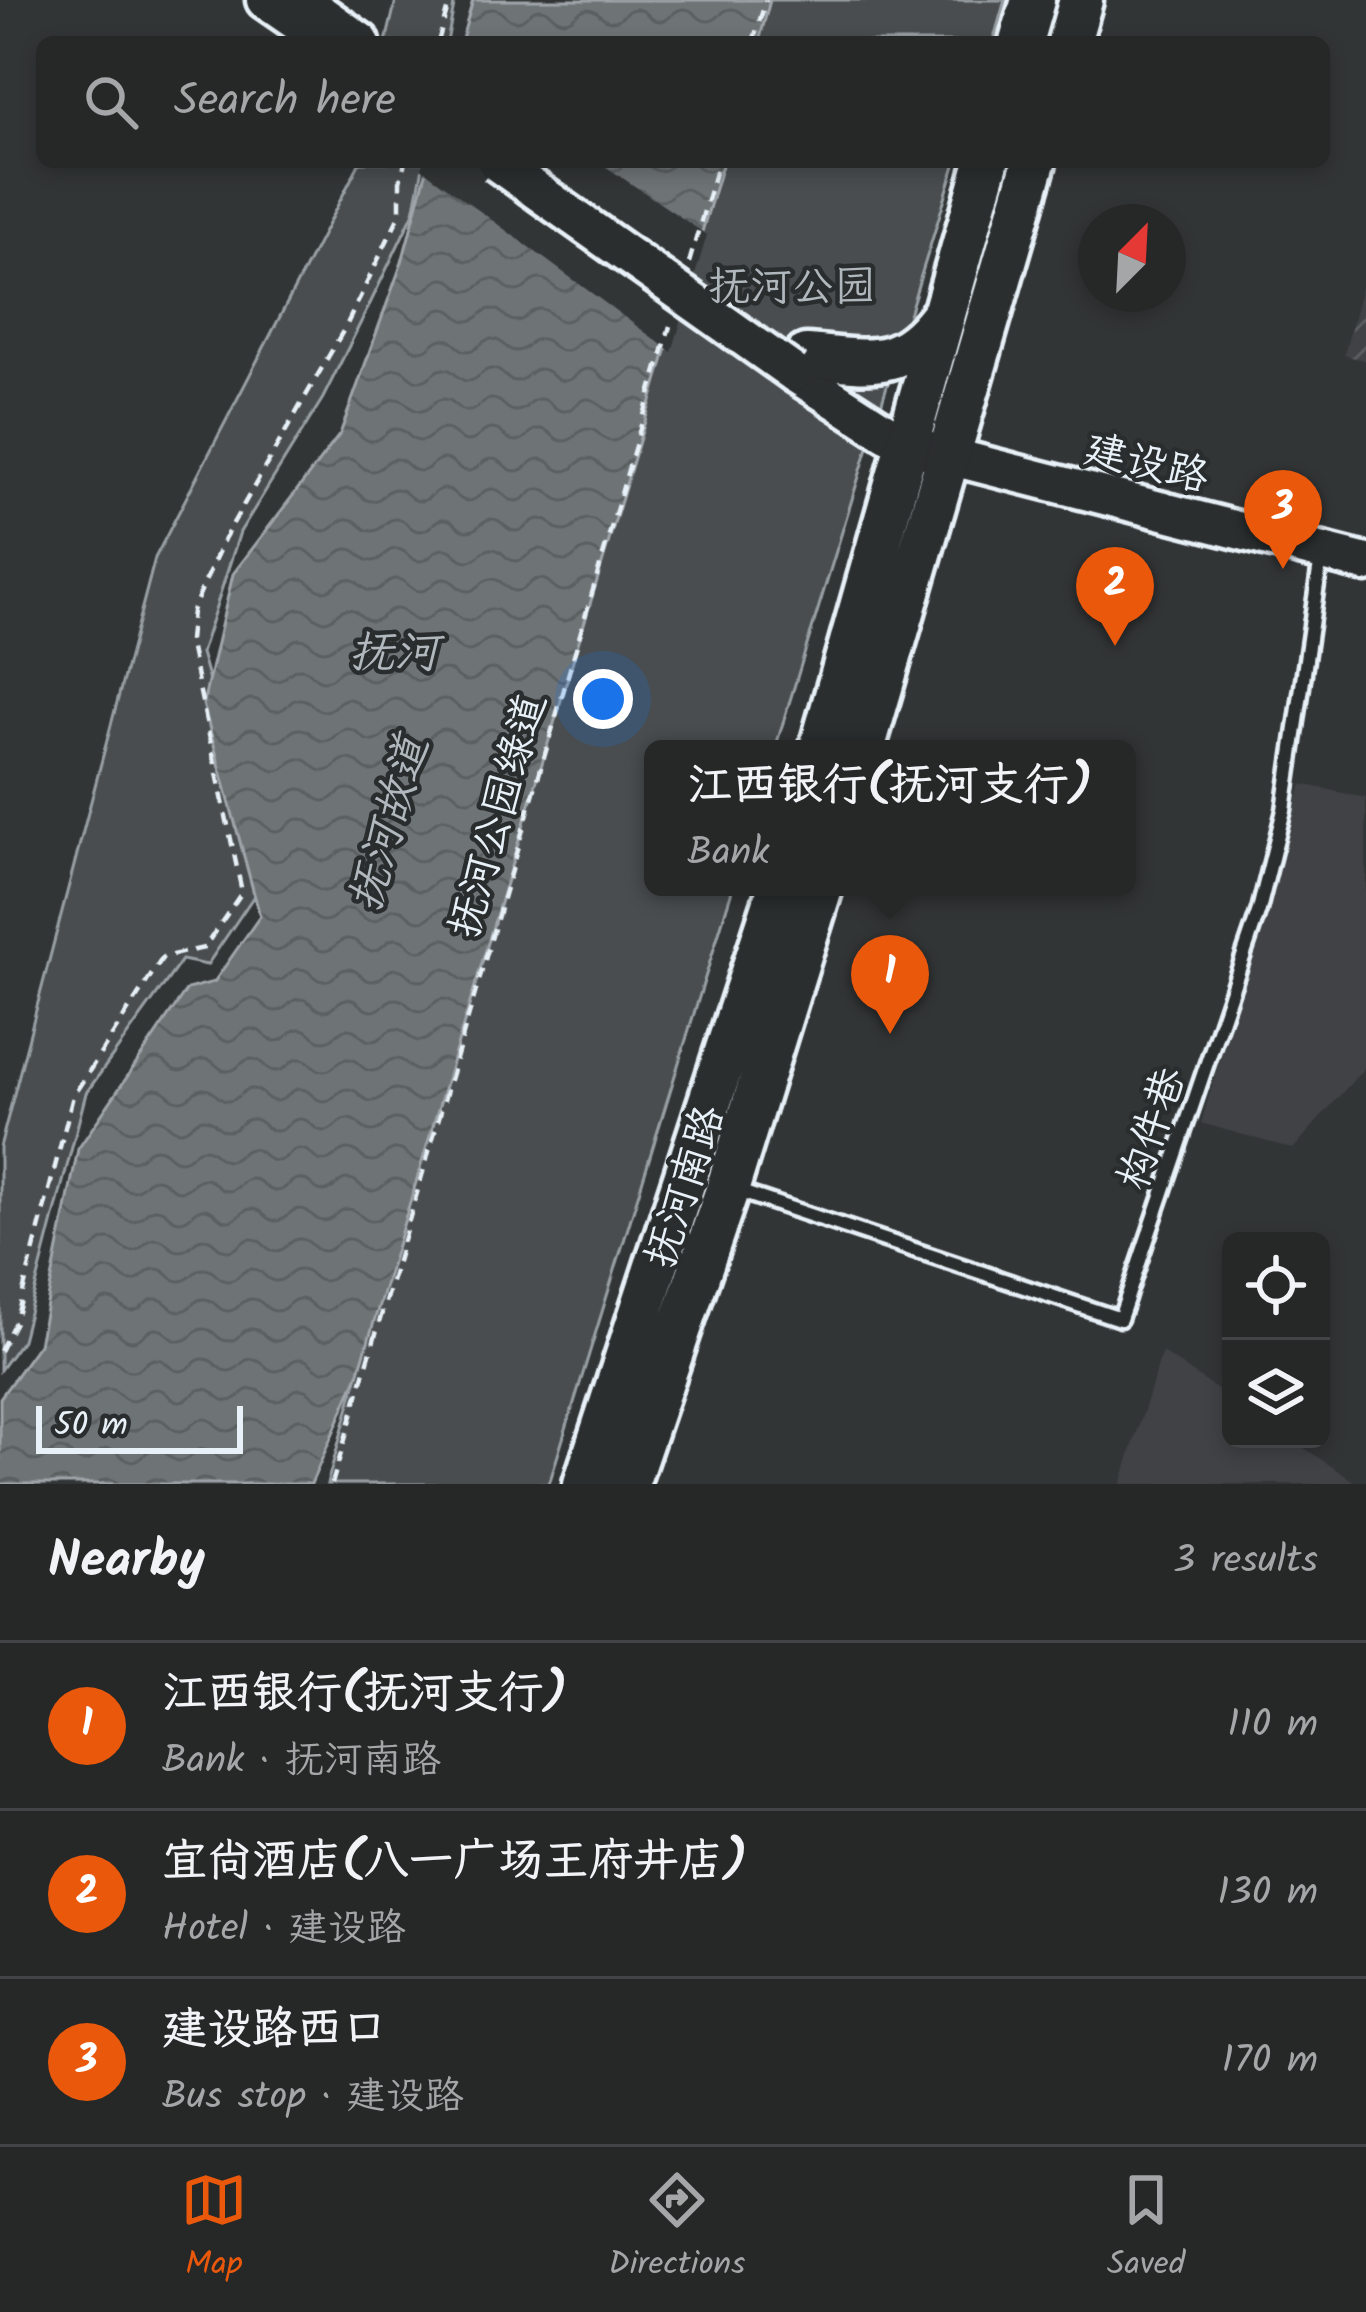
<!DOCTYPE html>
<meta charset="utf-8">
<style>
body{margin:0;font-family:Kalam,"LXGW WenKai TC",sans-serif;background:#323434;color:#f1f3f6}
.controls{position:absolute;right:36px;bottom:36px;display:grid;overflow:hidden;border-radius:18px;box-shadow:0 6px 18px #0003}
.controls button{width:108px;height:108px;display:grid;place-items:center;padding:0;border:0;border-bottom:3px solid #424445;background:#262828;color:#f1f3f6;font:60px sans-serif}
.compass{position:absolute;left:1078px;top:204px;width:108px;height:108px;border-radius:50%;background:#262828;box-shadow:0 6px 18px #0003;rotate:24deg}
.scale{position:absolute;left:36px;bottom:30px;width:207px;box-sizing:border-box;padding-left:12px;border:6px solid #e8f1f8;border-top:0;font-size:33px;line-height:42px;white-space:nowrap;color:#e8f1f8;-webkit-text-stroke:9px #2a2d2e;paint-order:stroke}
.you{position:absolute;left:603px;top:699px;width:42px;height:42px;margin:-30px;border:9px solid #fff;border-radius:50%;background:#1a73e8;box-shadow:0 0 0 18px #1a73e833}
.badge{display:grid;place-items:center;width:78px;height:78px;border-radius:50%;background:#ea580c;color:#fff;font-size:39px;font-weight:700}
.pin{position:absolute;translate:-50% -99px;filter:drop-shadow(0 3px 6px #0008)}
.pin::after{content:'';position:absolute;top:63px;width:42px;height:36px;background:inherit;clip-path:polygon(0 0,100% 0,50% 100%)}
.popup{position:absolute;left:644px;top:740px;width:492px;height:156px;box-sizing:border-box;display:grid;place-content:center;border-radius:18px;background:#262828;filter:drop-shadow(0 3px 9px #0005);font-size:39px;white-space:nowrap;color:#a4a6a8}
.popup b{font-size:45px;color:#f1f3f6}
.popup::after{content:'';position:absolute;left:50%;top:100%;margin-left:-24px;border:24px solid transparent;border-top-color:#262828}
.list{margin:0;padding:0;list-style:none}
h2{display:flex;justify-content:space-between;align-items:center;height:156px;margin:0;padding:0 48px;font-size:51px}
h2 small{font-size:39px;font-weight:400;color:#a4a6a8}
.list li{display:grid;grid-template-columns:78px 1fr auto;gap:36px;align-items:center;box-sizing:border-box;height:168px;padding:0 48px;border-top:3px solid #424445}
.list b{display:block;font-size:45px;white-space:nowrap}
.list p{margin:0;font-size:39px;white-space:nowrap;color:#a4a6a8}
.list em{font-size:39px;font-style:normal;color:#a4a6a8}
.icon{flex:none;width:66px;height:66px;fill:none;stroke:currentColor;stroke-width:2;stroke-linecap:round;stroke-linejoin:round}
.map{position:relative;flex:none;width:1366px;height:1484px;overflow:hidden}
.search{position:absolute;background:#262828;box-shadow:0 6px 18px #0003;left:36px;right:36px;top:36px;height:132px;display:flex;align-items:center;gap:30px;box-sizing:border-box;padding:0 42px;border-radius:18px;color:#a4a6a8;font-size:45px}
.sheet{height:660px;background:#262828}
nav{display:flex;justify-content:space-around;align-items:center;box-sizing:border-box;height:168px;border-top:3px solid #424445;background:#262828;font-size:33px;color:#a4a6a8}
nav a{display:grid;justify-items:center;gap:6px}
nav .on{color:#ea580c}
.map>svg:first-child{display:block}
</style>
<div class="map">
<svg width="1366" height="1484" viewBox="0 0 1366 1484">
<defs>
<pattern id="industrial-furrows" width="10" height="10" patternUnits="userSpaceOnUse" patternTransform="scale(3)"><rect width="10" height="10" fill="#3f4244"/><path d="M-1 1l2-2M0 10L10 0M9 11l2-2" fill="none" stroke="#5b5e60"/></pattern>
<pattern id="water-waves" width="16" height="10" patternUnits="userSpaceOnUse" patternTransform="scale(3)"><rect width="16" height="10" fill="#6e7376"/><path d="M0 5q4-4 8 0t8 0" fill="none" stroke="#5a5e60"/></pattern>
</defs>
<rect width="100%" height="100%" fill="#323536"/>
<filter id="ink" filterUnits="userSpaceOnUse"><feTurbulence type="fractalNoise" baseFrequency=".00833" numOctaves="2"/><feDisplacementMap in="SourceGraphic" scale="24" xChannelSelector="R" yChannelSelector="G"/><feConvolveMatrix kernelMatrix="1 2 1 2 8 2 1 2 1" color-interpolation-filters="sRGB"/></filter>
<g filter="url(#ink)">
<path fill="#3f4244" d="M1302 784 1366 798V1066L1293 1149 1201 1123Z
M1162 1352 1231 1399V1439H1291L1358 1484H1121Z"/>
<path fill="url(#industrial-furrows)" d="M1366 271V361L1344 355Z"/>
<path fill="#494d4f" stroke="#989fa4" stroke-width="3" d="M396 0H455L447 42H386Z
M748 0H1005L993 42H736Z
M360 162H424L414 212 367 310 323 398 240 532 201 653 266 878 207 965 182 960 86 1093 22 1340 0 1370V1147L155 558Z
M702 162H956L775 749H653V887H733L549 1484H327Z"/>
<path fill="url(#water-waves)" stroke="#9fa5aa" stroke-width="3" d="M473 0H770L759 42H461Z
M429 162H723L358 1375 311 1484H0V1398L39 1344 78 1149 187 989 214 982 260 916 203 704 233 574 340 434 402 262Z"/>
<path fill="#323536" d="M423 162H599L707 235 672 352 421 168Z"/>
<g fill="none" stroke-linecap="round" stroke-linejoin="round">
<g stroke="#e8f1f8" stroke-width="21">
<path id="service" d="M735 1190 1120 1319 1259 910 1284 810 1321 557"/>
</g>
<g stroke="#e8f1f8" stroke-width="45">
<path id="secondary" d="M265 0 326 42
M310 6 361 42
M794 373 906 445 1366 563"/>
</g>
<g stroke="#e8f1f8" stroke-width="51">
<path id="trunk" d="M1021 42 1033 0
M1069 42 1081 0
M806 356C867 361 899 372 939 319
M821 749 987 162
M863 749 1034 162
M585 1484 780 887
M627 1484 728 1187 821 887"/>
</g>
<path stroke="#e8f1f8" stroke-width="4.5" stroke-dasharray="12 9" stroke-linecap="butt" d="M438 42 450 0
M753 42 766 0
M689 263 718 162
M0 1351 16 1320 73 1096 163 957 204 948 242 892 189 640 192 611 224 539 347 324 400 214V181L405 162
M332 1484 670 326"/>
<use href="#service" stroke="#2a2d2e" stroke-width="12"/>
<use href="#secondary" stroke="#2a2d2e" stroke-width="36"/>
<use href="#trunk" stroke="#2a2d2e" stroke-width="42"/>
<g stroke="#e8f1f8" stroke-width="45" stroke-linecap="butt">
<path id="secondary-bridge" d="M496 162 794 373"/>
</g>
<use href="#secondary-bridge" stroke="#2a2d2e" stroke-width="36"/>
</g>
</g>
<g text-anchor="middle" stroke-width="9" stroke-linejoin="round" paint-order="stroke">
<g font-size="42" fill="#b0b8bd" stroke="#2a2d2e">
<text x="792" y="300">抚河公园</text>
</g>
<g font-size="42" fill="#e8f1f8" stroke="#2a2d2e">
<text transform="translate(1147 461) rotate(14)" y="15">建设路</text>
<text transform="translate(496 815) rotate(-74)" y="15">抚河公园绿道</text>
<text transform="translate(1150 1128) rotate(-71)" y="15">构件巷</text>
<text transform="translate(683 1186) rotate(-72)" y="15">抚河南路</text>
</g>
<g font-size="45" font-style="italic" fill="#b1b8be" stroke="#2a2d2e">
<text x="394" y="667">抚河</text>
<text transform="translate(387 823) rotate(-74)" y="16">抚河故道</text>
</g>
</g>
</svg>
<div class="controls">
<button><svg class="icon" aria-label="locate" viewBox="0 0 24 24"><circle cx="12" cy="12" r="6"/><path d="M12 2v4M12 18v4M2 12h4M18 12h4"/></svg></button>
<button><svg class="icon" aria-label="layers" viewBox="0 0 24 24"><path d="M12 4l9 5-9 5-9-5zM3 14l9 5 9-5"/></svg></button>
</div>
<svg class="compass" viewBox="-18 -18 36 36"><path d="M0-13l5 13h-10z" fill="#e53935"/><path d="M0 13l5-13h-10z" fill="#a4a6a8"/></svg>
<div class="scale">50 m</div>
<div class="you"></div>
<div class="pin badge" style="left:890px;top:1034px">1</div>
<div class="popup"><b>江西银行(抚河支行)</b>Bank</div>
<div class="pin badge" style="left:1115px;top:646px">2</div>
<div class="pin badge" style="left:1283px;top:569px">3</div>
<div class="search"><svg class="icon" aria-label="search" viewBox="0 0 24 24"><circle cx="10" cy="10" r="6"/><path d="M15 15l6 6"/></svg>Search here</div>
</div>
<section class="sheet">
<h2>Nearby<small>3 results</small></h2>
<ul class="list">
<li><span class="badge">1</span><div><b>江西银行(抚河支行)</b><p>Bank · 抚河南路</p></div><em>110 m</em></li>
<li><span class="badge">2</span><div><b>宜尚酒店(八一广场王府井店)</b><p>Hotel · 建设路</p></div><em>130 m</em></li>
<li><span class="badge">3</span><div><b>建设路西口</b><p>Bus stop · 建设路</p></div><em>170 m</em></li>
</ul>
</section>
<nav>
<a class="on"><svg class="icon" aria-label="map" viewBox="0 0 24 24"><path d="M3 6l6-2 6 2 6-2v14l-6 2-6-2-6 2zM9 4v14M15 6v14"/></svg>Map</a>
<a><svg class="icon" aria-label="directions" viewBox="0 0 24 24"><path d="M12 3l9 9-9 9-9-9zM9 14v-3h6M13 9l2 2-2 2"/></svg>Directions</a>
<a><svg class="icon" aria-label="saved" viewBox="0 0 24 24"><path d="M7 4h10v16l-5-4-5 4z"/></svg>Saved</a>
</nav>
